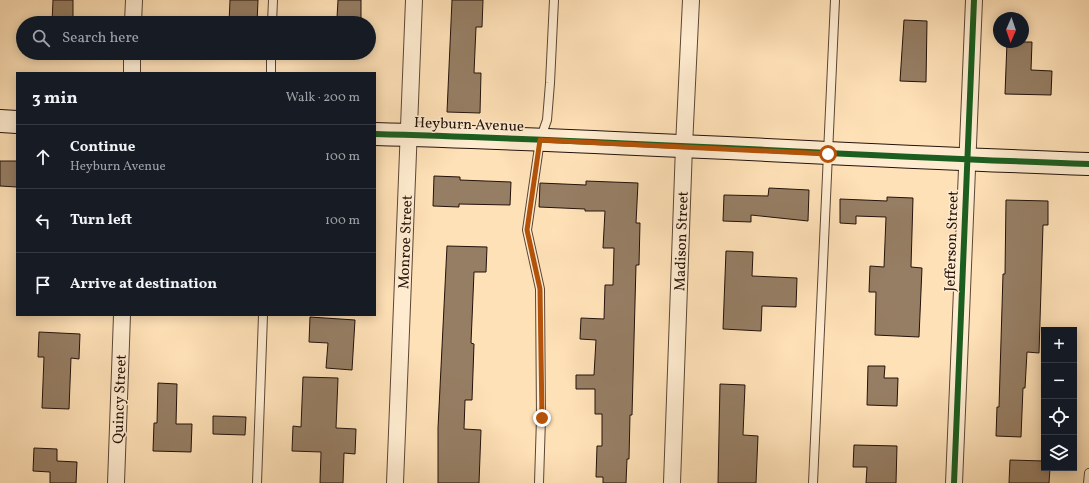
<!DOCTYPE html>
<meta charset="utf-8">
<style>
body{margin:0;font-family:Vollkorn,serif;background:#242831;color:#f1f3f6}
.controls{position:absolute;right:12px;bottom:12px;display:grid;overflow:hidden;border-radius:0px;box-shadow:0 2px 10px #0003}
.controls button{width:36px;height:36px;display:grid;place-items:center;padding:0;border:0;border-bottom:1px solid #363941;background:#171b24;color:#f1f3f6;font:20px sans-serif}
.compass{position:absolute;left:993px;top:12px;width:36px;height:36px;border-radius:50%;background:#171b24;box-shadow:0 2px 10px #0003;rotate:182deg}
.stop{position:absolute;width:12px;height:12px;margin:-9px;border:3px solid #b45309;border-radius:50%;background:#fff}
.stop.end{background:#b45309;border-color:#fff;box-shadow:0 1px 4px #0008}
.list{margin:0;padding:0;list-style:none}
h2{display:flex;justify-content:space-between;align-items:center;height:52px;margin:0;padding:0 16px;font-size:17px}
h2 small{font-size:13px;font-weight:400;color:#9ea1a6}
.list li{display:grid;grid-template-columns:26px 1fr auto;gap:12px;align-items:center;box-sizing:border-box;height:64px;padding:0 16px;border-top:1px solid #363941}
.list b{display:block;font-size:15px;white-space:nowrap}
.list p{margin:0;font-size:13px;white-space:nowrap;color:#9ea1a6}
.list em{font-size:13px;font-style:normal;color:#9ea1a6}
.icon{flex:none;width:22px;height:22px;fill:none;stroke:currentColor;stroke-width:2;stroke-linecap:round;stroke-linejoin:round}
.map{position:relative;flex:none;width:1089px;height:483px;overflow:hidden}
.search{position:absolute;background:#171b24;box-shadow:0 2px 10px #0003;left:16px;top:16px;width:360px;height:44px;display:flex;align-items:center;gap:10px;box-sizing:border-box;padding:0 14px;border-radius:22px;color:#9ea1a6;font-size:15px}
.panel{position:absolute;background:#171b24;box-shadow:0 2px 10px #0003;left:16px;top:72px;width:360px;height:244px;border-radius:0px}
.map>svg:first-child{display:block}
</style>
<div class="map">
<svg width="1089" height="483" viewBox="0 0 1089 483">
<rect width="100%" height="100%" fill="#ffe1b7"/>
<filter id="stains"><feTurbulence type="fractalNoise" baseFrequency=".005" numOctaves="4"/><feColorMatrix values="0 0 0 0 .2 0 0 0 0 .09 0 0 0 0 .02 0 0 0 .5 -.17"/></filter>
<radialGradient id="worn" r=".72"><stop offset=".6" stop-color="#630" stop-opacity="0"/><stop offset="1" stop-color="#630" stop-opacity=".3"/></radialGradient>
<path fill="#967e64" stroke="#24120a" d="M53 0H73V23H52Z
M230 0H258L257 23H229Z
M338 0H361V19L337 18Z
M452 0H483L482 27H476L474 73H481L480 113 447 112Z
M904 20 927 21 926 82 900 81Z
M1007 42H1032L1031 70 1052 71 1051 95 1005 94Z
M0 161H17V187L0 186Z
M434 176 460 177V180L511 182 510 205 459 204V207L433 206Z
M586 181 638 183 636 223H640L639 265H636L632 415H630L629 459H627L626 483H603V477H596L597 446H602V414H595V389H576V375H594L596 340 580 339 581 318 604 319 605 285H613L614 248H603L605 211H585V209L539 207 540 183 586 185Z
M769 188 809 190 808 221 751 215V222L723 221 724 195 768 196Z
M887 197 913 198 911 267 922 268 919 337 875 335 876 292H869L870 266 884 267 886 217 856 216V224L840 223V199L887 201Z
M1006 200 1048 201V225H1043L1039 353 1027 352 1025 388H1023L1021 437 996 436 997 407H999L1003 274H1005Z
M447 246 487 247 486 272H474L471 343 474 344 472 400H465L464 429 481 430 479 483H438V428Z
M726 251 753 252 752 276 797 278 796 307 762 306 761 331 723 329Z
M310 317 355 320 352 370 326 368 328 343 309 342Z
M39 332 80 334 79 359 71 358 69 409 42 408 44 357H38Z
M868 366H885L884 378H898L897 406 867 405Z
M303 377 338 378 336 428 356 429 355 454 344 453 343 483H320L321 452 292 451 293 426 301 427Z
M158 383 177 384 176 424H192L191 452 153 451 154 423H157Z
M720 384 745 385 743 435 758 436 756 483H718Z
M213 416 246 417 245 435 213 434Z
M854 445 897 446 896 483H866L867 467H853Z
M34 448 57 449V461L77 462 76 483H50V472L33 471Z
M1010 460 1044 461V468H1050L1049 483H1009Z"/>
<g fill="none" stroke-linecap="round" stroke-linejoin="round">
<g stroke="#5b4635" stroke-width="10">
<path id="lane" d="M272 23 273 0
M271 73V53
M257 483 263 315
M539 483 541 418 540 289 527 230 540 140 547 120 550 83 554 0
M813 483 835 0
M1088 483 1089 473"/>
</g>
<g stroke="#5b4635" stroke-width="18">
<path id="street" d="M133 23 134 0
M132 73V53
M116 483 122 315
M395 483 414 0
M672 483 684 146 691 0
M954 483 974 0"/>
</g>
<g stroke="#24120a" stroke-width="24">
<path id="secondary" d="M0 121 17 122
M375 134C613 140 851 156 1089 164"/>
</g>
<use href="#lane" stroke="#ffecd0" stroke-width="8"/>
<use href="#street" stroke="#ffecd0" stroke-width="16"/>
<use href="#secondary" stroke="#ffecd0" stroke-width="22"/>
<g stroke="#ffecd0" stroke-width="8">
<path id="cycleway" d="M375 134C613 140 851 156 1089 164
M954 483 974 0"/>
</g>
<use href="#cycleway" stroke="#1b5e20" stroke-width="6"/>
</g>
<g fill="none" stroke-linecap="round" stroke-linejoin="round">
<path stroke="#b45309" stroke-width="5" d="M542 418 540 289 527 230 540 140 828 154"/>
</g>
<g text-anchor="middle" stroke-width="3" stroke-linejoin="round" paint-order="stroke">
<g font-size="15" fill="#24120a" stroke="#ffecd0">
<text transform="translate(469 124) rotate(2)" y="5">Heyburn Avenue</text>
<text transform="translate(681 241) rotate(-88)" y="5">Madison Street</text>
<text transform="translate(951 241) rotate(-88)" y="5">Jefferson Street</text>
<text transform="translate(405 242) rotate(-88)" y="5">Monroe Street</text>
<text transform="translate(119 399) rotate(-88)" y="5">Quincy Street</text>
</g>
</g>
<rect width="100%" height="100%" filter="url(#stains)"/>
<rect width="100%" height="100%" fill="url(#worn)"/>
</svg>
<div class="controls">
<button>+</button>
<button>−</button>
<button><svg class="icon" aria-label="locate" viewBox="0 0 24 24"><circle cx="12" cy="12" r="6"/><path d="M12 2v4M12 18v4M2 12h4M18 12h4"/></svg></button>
<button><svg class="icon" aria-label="layers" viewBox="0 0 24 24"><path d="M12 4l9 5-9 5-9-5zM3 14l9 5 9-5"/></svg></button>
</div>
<svg class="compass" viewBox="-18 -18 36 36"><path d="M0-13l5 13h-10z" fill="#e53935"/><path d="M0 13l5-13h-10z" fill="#9ea1a6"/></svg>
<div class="stop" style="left:828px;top:154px"></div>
<div class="stop end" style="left:542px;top:418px"></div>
<div class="search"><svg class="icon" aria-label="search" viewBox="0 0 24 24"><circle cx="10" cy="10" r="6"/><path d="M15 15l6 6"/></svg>Search here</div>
<section class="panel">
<h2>3 min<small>Walk · 200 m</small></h2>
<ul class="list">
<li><svg class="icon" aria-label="ahead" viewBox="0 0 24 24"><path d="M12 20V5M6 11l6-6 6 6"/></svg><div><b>Continue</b><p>Heyburn Avenue</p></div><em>100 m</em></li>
<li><svg class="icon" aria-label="left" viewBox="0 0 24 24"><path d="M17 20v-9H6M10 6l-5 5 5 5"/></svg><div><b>Turn left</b></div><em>100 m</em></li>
<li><svg class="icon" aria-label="arrive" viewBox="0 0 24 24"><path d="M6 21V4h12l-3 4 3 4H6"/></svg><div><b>Arrive at destination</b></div></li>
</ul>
</section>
</div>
